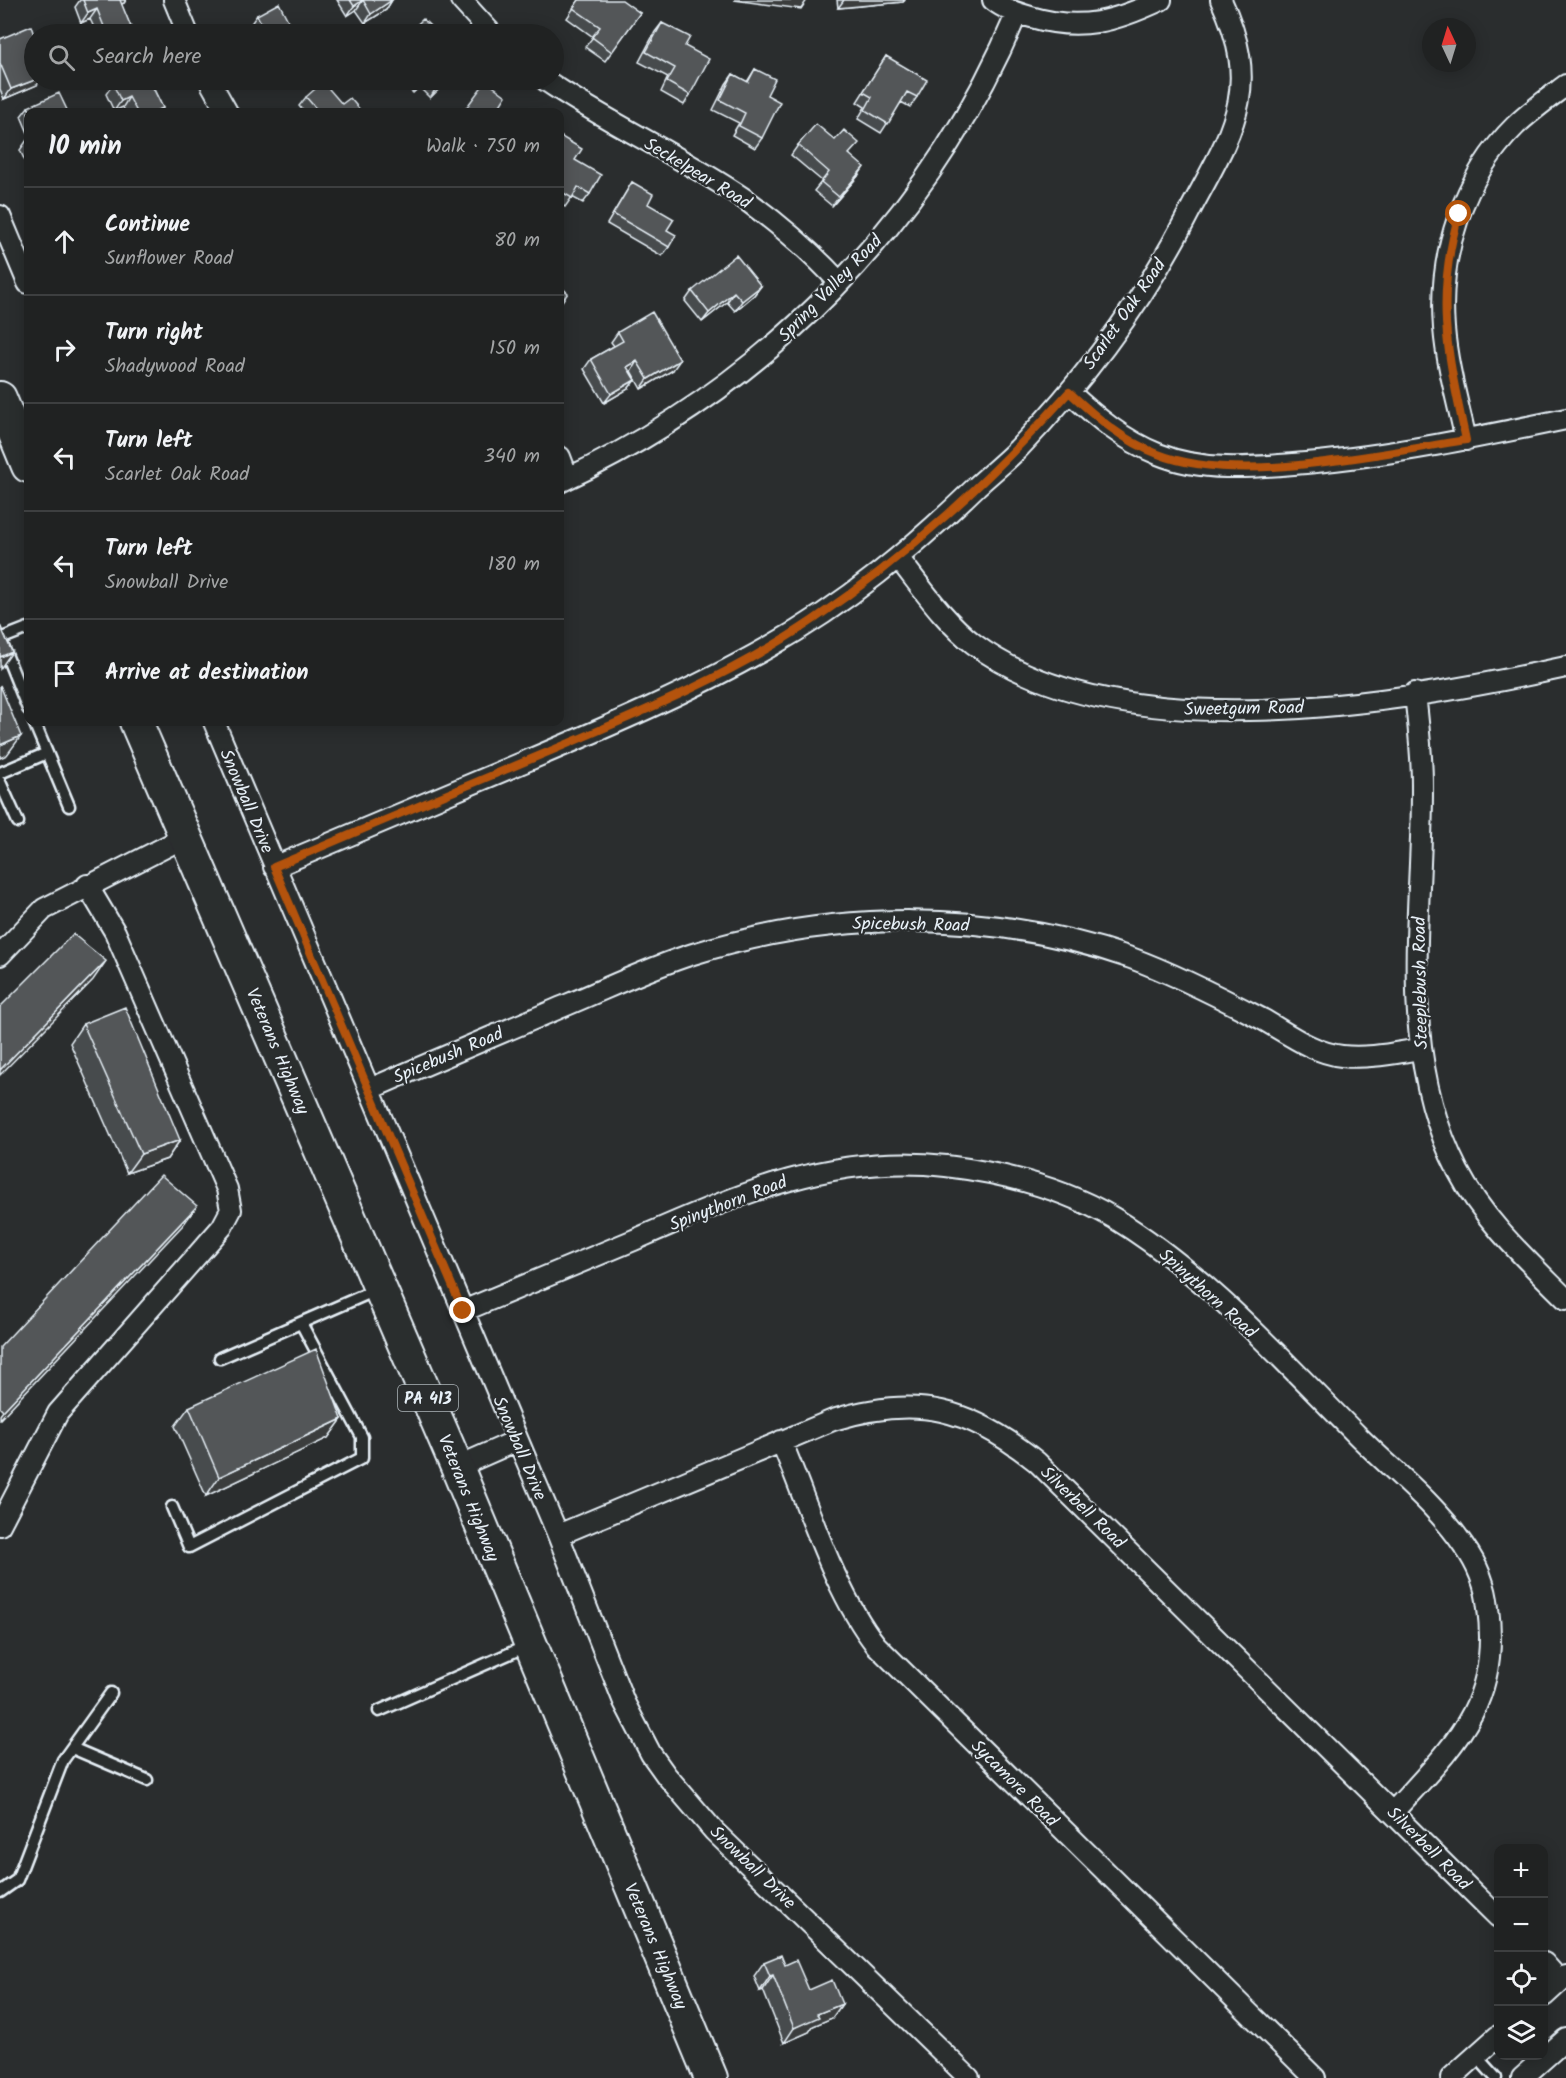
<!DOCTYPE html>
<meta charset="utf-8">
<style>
body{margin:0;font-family:Kalam,sans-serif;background:#2d2f2f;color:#f1f3f6}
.controls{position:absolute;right:18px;bottom:18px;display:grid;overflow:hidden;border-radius:12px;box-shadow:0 3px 15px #0003}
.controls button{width:54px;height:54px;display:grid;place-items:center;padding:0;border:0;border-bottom:2px solid #3d3f40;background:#202222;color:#f1f3f6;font:30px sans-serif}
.compass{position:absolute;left:1422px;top:18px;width:54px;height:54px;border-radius:50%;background:#202222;box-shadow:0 3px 15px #0003;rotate:356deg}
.stop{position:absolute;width:18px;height:18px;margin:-14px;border:4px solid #b45309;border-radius:50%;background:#fff}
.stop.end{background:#b45309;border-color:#fff;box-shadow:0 2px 6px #0008}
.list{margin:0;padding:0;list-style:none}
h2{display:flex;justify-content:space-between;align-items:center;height:78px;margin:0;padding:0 24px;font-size:26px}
h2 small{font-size:20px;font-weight:400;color:#a2a4a5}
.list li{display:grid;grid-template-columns:39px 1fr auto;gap:18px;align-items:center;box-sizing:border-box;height:108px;padding:0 24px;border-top:2px solid #3d3f40}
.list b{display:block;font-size:22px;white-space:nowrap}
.list p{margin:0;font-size:20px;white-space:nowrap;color:#a2a4a5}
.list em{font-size:20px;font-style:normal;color:#a2a4a5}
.icon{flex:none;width:33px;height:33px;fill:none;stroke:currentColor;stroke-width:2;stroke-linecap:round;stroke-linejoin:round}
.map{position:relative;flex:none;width:1566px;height:2078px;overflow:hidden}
.search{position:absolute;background:#202222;box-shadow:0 3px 15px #0003;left:24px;top:24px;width:540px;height:66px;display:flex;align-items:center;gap:15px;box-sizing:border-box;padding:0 21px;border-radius:33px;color:#a2a4a5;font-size:22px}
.panel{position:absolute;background:#202222;box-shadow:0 3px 15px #0003;left:24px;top:108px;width:540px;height:618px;border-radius:12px}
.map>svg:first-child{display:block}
</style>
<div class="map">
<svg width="1566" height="2078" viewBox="0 0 1566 2078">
<rect width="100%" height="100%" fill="#2a2d2e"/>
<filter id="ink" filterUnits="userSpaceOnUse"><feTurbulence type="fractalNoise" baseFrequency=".0167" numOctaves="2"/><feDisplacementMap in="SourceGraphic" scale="12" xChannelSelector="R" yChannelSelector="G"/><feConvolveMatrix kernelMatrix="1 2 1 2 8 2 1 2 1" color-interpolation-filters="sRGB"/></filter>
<g filter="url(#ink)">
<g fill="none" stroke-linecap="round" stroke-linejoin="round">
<g stroke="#e8f1f8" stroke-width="15">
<path id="service" d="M0 639 28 709
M0 639 28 628
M34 722 69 806
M0 773 47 753
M0 782 18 822
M220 1358 376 1290
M172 1507 189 1547 362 1458V1437L301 1323
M379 1711 529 1645
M72 1748 147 1780
M0 1892 17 1880 63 1760 111 1693
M1476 2056 1496 2078"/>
</g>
<g stroke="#e8f1f8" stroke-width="24">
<path id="minor" d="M174 0 188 34
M461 0 492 34
M993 0C1004 9 1017 13 1031 17 1081 32 1116 21 1161 0
M209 80 227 112
M545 80C609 124 682 156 746 200 780 225 811 251 839 282
M0 216 28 283
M1069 392C1096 417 1123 440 1158 454 1204 473 1257 467 1306 463 1394 455 1480 437 1566 419
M1466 440C1458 403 1447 366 1444 328 1438 255 1463 177 1516 125 1532 110 1549 98 1566 85
M560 457 568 478
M560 482C765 387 929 222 1017 13
M899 559C922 588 944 621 974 644 1120 753 1400 703 1566 667
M1415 693C1418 723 1422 753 1422 784 1423 914 1395 1050 1458 1171 1484 1221 1527 1260 1566 1299
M214 722 558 1535 624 1702 651 1754 666 1775 714 1831 969 2078
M274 867C357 832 441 797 524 762 607 727 690 692 769 647 846 604 913 548 977 486 990 474 1005 462 1018 449 1082 382 1142 303 1185 220 1228 137 1265 94 1221 0
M0 955 44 909 185 837
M370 1089C436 1060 503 1032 569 1004 610 987 651 967 693 954 835 910 990 909 1131 958 1175 974 1220 997 1262 1019 1287 1033 1313 1053 1342 1056 1368 1059 1394 1053 1420 1049
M463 1311C520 1287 577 1264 634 1240 735 1196 832 1152 946 1166 1004 1173 1063 1188 1114 1218 1206 1274 1281 1359 1357 1435 1392 1470 1436 1504 1464 1546 1477 1564 1486 1586 1488 1608 1501 1705 1453 1746 1393 1812
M781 1441C808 1504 834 1592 876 1645L1315 2078
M457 1467 516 1441
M0 1525 58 1413 222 1227 231 1210 227 1189 115 932 87 885
M558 1535 833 1420C917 1394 970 1408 1037 1462L1498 1917
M1544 1963 1560 1981
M1544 1996 1566 1976
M1451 2078 1498 2036
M1522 2078 1566 2039"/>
</g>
<g stroke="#e8f1f8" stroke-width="36">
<path id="primary" d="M0 398 28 466
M136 722 457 1467 711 2078"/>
</g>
<use href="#service" stroke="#2a2d2e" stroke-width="10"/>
<use href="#minor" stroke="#2a2d2e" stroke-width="20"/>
<use href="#primary" stroke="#2a2d2e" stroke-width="32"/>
</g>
<path fill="#474b4d" stroke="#e8f1f8" stroke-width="1.5" d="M80 0H126L124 3 121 4 131 27 126 34H97L90 19 81 23 75 7Z
M337 0H392L386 10 365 23 356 10 347 16Z
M579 0 640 13 605 61 585 47 593 37 567 18Z
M837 0H905L903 2 838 8Z
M257 15 295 34H255L250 25Z
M662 23 685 46 690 95 684 105 661 92 668 77 639 62 655 32Z
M0 39 34 80 37 85 4 99 0 89Z
M886 56 917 97 910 107 901 102 881 133 858 119 865 107 857 102Z
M755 69 767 95 762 138 755 148 732 135 739 123 713 110 726 84 733 74 747 82Z
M111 80H157L152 85 163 108 159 112H125L123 107 114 111 106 94 113 84Z
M399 80H448L430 98 419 87 413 93Z
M306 97 342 104 360 112H304L299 106Z
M28 107 68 112H28V133L21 116Z
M560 136 575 160 590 194 583 203 572 197 565 207 560 204Z
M27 140H28V168L20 150Z
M798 145 850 155 858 176 832 206 814 191 822 181 791 155Z
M632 182 667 230 669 247 662 256 607 224Z
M761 286 754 295 735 311 727 302 702 322 685 301 692 291Z
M618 332 673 370 641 389 631 371H630L635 380 628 389 604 403 584 369 591 359 614 346 611 342Z
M83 1024 180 1140 167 1159 127 1173 70 1043Z
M189 1407 342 1419 328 1438 206 1496 175 1426Z
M764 1962 785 1965 809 1990 842 2004 832 2018 813 2026 809 2032 784 2043 763 1990 760 1991 754 1976Z"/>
<path fill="#3a3d3e" stroke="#e8f1f8" stroke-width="1.5" d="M117 0H126L124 3 112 7Z
M363 0 356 10 347 16 354 6Z
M392 0 386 10 365 23 371 14Z
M734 0H807L801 9Z
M844 0H905L903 2 838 8Z
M97 9 90 19 81 23 88 13Z
M131 27 126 34H113Z
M35 80H41L37 85 4 99 11 89Z
M149 80H157L153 84 142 89Z
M423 80 419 87 413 93 419 83Z
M445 80H448L430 98 436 88Z
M129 97 123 107 114 111 121 101Z
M864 167 858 176 832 206 839 197Z
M761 286 754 295 735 311 742 301Z
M734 292 727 302 702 322 709 313Z
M680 360 673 370 641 389 648 379Z
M637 361 631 371 620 377 627 367Z
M635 380 628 389 604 403 611 394Z
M12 652 0 669V657Z
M21 736 7 755 0 758V745Z
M106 961 93 980 0 1075V1070Z
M180 1140 167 1159 127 1173 141 1154Z
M197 1206 183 1225 0 1419V1415L3 1411Z
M342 1419 328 1438 206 1496 219 1477Z
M773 1975 763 1990 760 1991 770 1976Z
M842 2004 832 2018 813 2026 809 2032 784 2043 794 2028 817 2014Z"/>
<path fill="#535759" stroke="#e8f1f8" stroke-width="1.5" d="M83 0H120L131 27 113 34H107L97 9 88 13Z
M350 0H392L371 14 363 0 354 6Z
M579 0H622L640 13 612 52 592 37 600 27 573 8Z
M279 3 295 34H267L257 15Z
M423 19 438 34H407Z
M662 23 690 37 685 46 709 59 690 95 667 82 675 68 646 52Z
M31 26 34 35V51H33L34 55 35 80 11 89 0 63V39Z
M886 56 927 80 917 97 907 92 888 124 865 110 872 97 863 92Z
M755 69 775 79 767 95 780 102 762 138 739 126 745 113 720 100 733 74 748 82Z
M123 80H149L163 108 153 112H137L129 97 121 101 113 84Z
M416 80H423L419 83Z
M427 80H445L436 88Z
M486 81 506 96 499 107 507 112H463Z
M323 82 342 104 350 98 361 111 360 112H319L306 97Z
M59 93 68 112H31L28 107Z
M816 124 835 140 844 130 859 143 849 154 864 167 839 197 821 182 829 172 798 145Z
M560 136 582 149 575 160 601 175 590 194 578 187 572 198 560 191Z
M632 182 653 194 648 204 674 219 667 230 676 235 669 247 613 214Z
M736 255 761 286 742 301 734 292 709 313 692 291Z
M560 286 568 293 560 304Z
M652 312 680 360 648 379 637 361 627 367 635 380 611 394 591 359 623 341 618 332Z
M0 625 12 652 0 657Z
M0 685 21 736 0 745Z
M73 934 106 961 0 1070V1007Z
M125 1007 180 1140 141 1154 83 1024Z
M161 1175 197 1206 3 1411 0 1408V1347Z
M316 1349 342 1419 219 1477 189 1407Z
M781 1955 785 1965 796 1960 809 1990 832 1980 842 2004 817 2014 819 2017 794 2028 773 1975 770 1976 764 1962Z"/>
</g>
<g fill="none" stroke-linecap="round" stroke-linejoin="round" filter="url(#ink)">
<path stroke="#b45309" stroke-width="8" d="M463 1311 274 867C365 828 457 790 548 752 638 714 732 675 813 620 910 554 991 479 1069 392 1096 417 1123 441 1158 454 1238 486 1381 453 1466 440 1448 356 1434 300 1459 214"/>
</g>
<g text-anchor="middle" stroke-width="5" stroke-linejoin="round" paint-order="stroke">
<rect fill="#2a2d2e" stroke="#afb6bb" stroke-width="1.5" x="398" y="1385" width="60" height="26" rx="4.5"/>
<g font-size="16" font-weight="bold" fill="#e8f1f8">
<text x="428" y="1404">PA 413</text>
</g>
<g font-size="18" fill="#e8f1f8" stroke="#2a2d2e">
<text transform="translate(698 173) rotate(31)" y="6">Seckelpear Road</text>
<text transform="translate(830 288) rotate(-46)" y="6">Spring Valley Road</text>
<text transform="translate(1124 314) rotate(-55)" y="6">Scarlet Oak Road</text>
<text transform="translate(1244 708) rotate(-1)" y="6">Sweetgum Road</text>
<text transform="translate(247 801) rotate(67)" y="6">Snowball Drive</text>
<text transform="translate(911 924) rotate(1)" y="6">Spicebush Road</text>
<text transform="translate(1420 983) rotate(-91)" y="6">Steeplebush Road</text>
<text transform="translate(278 1051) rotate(67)" y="6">Veterans Highway</text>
<text transform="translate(448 1055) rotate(-23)" y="6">Spicebush Road</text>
<text transform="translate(728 1203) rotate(-21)" y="6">Spinythorn Road</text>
<text transform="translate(1208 1293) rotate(42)" y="6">Spinythorn Road</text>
<text transform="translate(520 1448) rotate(67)" y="6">Snowball Drive</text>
<text transform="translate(469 1498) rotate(68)" y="6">Veterans Highway</text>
<text transform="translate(1083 1507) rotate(44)" y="6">Silverbell Road</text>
<text transform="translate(1015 1783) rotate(45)" y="6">Sycamore Road</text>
<text transform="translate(1429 1848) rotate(45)" y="6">Silverbell Road</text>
<text transform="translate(753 1867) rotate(44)" y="6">Snowball Drive</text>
<text transform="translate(656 1946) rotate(67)" y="6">Veterans Highway</text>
</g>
</g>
</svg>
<div class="controls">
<button>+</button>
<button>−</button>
<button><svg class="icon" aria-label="locate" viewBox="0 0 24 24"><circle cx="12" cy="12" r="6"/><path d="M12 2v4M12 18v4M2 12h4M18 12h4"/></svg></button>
<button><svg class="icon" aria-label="layers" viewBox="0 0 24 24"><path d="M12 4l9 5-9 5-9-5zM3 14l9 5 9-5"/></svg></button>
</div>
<svg class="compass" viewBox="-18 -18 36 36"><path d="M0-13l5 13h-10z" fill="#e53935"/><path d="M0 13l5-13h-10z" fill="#a2a4a5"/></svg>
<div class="stop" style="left:1459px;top:214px"></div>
<div class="stop end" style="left:463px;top:1311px"></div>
<div class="search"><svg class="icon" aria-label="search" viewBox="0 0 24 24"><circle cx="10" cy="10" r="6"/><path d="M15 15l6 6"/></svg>Search here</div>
<section class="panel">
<h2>10 min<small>Walk · 750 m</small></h2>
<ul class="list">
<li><svg class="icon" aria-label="ahead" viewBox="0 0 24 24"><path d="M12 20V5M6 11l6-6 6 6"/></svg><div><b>Continue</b><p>Sunflower Road</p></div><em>80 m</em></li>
<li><svg class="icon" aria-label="right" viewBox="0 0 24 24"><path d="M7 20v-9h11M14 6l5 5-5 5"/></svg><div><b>Turn right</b><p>Shadywood Road</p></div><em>150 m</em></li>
<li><svg class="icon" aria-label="left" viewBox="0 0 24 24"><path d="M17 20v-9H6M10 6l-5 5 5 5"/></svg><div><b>Turn left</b><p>Scarlet Oak Road</p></div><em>340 m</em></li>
<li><svg class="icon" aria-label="left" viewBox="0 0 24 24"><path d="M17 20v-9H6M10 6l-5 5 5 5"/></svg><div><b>Turn left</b><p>Snowball Drive</p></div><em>180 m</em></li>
<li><svg class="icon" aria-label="arrive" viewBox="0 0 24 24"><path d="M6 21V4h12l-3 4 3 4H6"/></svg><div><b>Arrive at destination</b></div></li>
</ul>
</section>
</div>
